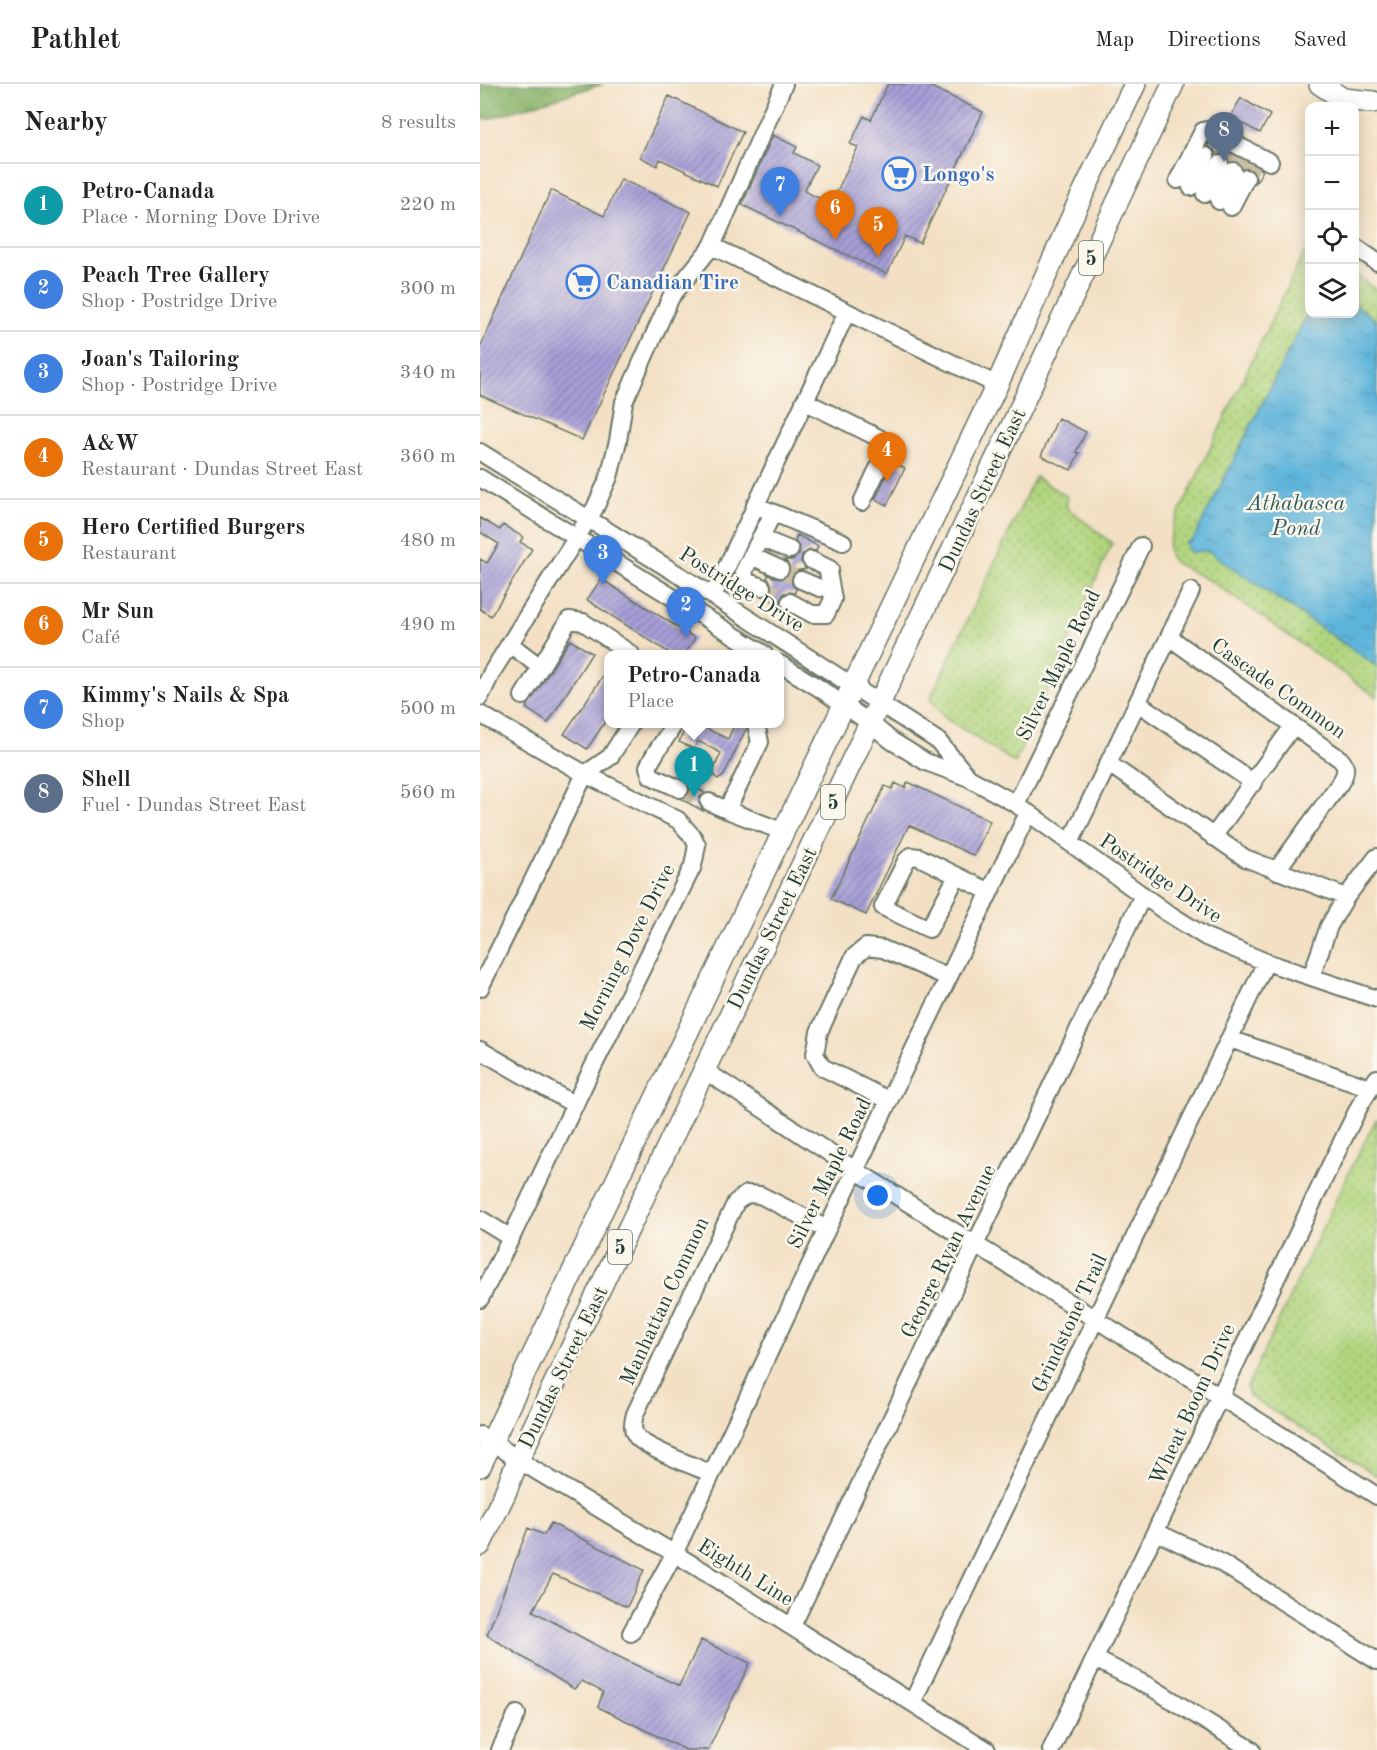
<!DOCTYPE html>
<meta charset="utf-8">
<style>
body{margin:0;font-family:"Old Standard TT",serif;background:#f2f2f2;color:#222}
.controls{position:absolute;right:18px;top:18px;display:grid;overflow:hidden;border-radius:12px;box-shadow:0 3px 15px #0003}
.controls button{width:54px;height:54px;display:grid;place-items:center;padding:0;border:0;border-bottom:2px solid #e0e0e0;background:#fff;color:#222;font:30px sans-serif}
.you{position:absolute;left:398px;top:1112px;width:21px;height:21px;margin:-15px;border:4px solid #fff;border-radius:50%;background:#1a73e8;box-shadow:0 0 0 9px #1a73e833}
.badge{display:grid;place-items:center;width:39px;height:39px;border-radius:50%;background:#1a73e8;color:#fff;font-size:20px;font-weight:700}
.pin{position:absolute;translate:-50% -50px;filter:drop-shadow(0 2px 3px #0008)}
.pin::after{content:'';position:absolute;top:32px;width:21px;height:18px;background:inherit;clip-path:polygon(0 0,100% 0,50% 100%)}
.popup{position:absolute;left:124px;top:566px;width:180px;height:78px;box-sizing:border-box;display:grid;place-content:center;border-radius:12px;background:#fff;filter:drop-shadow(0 2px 4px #0005);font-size:20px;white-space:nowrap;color:#767676}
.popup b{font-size:22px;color:#222}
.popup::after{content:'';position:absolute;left:50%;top:100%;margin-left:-12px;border:12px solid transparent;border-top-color:#fff}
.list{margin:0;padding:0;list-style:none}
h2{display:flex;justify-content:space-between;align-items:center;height:78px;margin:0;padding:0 24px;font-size:26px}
h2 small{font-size:20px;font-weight:400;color:#767676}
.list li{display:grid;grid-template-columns:39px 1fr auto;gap:18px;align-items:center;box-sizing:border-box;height:84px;padding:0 24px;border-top:2px solid #e0e0e0}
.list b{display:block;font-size:22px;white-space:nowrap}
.list p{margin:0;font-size:20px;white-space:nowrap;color:#767676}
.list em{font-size:20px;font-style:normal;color:#767676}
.icon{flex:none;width:33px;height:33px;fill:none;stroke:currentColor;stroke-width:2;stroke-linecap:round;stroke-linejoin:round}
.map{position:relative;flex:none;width:897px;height:1666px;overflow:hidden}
header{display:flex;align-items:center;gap:36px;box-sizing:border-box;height:84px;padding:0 30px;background:#fff;border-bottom:2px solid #e0e0e0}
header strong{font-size:28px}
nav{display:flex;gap:33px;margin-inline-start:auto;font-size:21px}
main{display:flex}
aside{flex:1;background:#fff}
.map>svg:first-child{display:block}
</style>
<header>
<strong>Pathlet</strong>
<nav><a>Map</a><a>Directions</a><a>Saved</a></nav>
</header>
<main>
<aside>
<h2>Nearby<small>8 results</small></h2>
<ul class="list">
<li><span class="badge" style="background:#0f9aa8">1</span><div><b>Petro-Canada</b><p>Place · Morning Dove Drive</p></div><em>220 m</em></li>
<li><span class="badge" style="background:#3f7fe0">2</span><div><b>Peach Tree Gallery</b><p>Shop · Postridge Drive</p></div><em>300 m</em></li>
<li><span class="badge" style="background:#3f7fe0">3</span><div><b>Joan's Tailoring</b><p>Shop · Postridge Drive</p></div><em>340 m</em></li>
<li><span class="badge" style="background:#e8710a">4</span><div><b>A&amp;W</b><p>Restaurant · Dundas Street East</p></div><em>360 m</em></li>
<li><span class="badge" style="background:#e8710a">5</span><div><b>Hero Certified Burgers</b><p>Restaurant</p></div><em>480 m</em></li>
<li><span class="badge" style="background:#e8710a">6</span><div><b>Mr Sun</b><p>Café</p></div><em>490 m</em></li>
<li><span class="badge" style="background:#3f7fe0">7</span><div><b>Kimmy's Nails &amp; Spa</b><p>Shop</p></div><em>500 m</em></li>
<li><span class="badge" style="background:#5c6f8a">8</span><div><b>Shell</b><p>Fuel · Dundas Street East</p></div><em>560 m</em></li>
</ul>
</aside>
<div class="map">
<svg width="897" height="1666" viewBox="0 0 897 1666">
<defs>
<pattern id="green-dots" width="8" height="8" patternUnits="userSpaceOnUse" patternTransform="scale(1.5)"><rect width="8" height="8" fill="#b1d57e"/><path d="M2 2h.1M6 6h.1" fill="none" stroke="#8fae68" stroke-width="1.8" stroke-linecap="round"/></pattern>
<pattern id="forest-crowns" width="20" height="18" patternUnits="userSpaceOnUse" patternTransform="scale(1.5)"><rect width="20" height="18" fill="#8cb66d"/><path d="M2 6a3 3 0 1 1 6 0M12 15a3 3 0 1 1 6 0" fill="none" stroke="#72955a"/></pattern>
<pattern id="water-ripples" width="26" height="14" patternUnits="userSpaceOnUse" patternTransform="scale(1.5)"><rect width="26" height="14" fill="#5db4da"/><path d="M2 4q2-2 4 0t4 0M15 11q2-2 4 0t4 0" fill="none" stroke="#4c94b2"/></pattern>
<pattern id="building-hatch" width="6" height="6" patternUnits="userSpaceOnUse" patternTransform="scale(1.5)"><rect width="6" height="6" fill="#a79fd7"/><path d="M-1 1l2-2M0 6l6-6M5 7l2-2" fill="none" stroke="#8783af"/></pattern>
</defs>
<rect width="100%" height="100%" fill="#fbf7ec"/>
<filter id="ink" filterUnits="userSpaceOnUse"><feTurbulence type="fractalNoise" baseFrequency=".0167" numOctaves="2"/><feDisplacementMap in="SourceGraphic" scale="12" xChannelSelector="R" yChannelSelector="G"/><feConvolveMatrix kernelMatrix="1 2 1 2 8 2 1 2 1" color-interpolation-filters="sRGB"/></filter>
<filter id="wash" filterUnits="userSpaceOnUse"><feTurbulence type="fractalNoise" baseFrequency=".008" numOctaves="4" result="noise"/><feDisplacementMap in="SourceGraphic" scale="24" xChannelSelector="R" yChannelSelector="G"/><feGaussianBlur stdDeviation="1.35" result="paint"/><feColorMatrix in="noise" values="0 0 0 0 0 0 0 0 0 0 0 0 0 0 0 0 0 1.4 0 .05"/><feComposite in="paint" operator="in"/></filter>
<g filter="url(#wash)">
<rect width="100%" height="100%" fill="#f3e0c4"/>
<path fill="url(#green-dots)" stroke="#688959" stroke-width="1.5" d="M829 166V227L713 457 706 459 728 467 897 582V613L732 498 695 479 690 473 688 462 694 440 815 187 824 169Z
M874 190 897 206V237L875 220Z
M555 393 588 413 586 423 632 459 535 679 465 634 450 615Z
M897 1034V1392L769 1312 767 1303 871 1084Z"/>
<path fill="url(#forest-crowns)" stroke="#567a50" stroke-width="1.5" d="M0 0H123L8 35H0Z"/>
<path fill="url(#water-ripples)" stroke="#3e7887" stroke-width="1.5" d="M875 220 897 237V582L728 467 709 468 706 459 713 456 829 227 830 230H874Z"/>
<g id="blocks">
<path fill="url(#building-hatch)" d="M408 0H445L503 28 440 159 425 152 407 190 262 121 293 51 317 63 314 69 337 81 324 107 351 120 378 63 370 60 384 32 391 36Z
M189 12 263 48 237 102 180 75 177 82 160 73Z
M761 14 790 31 780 49 750 33Z
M729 59 783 86 775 100 776 93 771 85 763 84 758 78 750 77 744 70H736L734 66 727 62Z
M141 95 211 128 102 356 0 311V264L71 106 124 132Z
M578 334 606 348 596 368 599 369 591 386 561 372Z
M413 378 425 384 407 421 395 415Z
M0 434 20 446 23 441 43 453 40 458 52 465 11 532 0 525V475L7 479 19 460 0 448Z
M317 451 338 462 336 467 330 466 322 471 321 477 326 485 315 487 312 491 311 498 316 505 315 509 309 508 304 509 301 514 300 521 285 513 292 507V502L290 497 287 494 288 491 302 495 309 490 310 483 305 476H312L319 470 320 464 315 457Z
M121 495 215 554 205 570H191L107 516Z
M90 556 112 569 68 639 46 624Z
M129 583V632L107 665 84 650Z
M208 639H227L225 644 248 655 255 639H266V645L244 691 241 694 238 695 234 692 233 687 241 669 218 657 214 665 199 658Z
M428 698 510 737 494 772 429 741 386 831 351 815 405 702 412 705 415 699 425 704Z
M210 701 225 709 220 713 219 719 223 727 201 715 206 714 209 710Z
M71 1439 164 1486 147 1523 73 1490 53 1527 127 1567 199 1602 221 1556 270 1579 228 1666H206L118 1623 123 1608 102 1597 94 1605 7 1551 48 1444 64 1451Z"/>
</g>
</g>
<g filter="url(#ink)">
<use href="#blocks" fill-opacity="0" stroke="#697666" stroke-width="1.5"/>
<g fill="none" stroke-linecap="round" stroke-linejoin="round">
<path stroke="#c9bfa7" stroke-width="16" stroke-dasharray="16 8" stroke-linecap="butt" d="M740 80 748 65
M753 87 761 73
M766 94 773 80
M300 485 321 496
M282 503 310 518
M200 705 229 718"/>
<g stroke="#697666" stroke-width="20">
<path id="minor" d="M698 96 723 47 727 46 790 78
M711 103 726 72
M725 110 740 80
M739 117 753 87
M751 123 766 94
M232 162 517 301
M874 162 897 178
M324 317 399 354 405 362 404 372 382 418
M0 368 233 512 458 657 488 693
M0 394 284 570
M275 421 363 458
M280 454 310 466
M271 472 300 485
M331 476 350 485
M321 496 340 504
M282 503 266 497 264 487 293 429
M233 512 367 228
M310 518 332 530H346L353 515 348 488
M689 553 860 675C868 683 866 690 860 699L796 787
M30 560 60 583
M300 580 339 604 390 639 412 657 446 678 489 694 536 720 686 828 726 853 786 878 897 915
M43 612 89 536 103 538 151 570
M0 613 12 588 115 424 129 393 138 357 144 318 191 213 232 162 304 0
M658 619 774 699
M0 630 105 690 198 736 213 753 217 761 213 782 107 995 31 1154 0 1215
M194 640C186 655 175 667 168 683L171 692 200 705
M276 640 280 658 247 726 304 748
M629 680 765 774 866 813
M229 718 247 726
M536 720 661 462
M733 753 813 642
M590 759 711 507
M477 792 449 845 403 823 426 777 431 772 439 773 508 807
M831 893 849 842 866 813 897 773
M0 904 105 690 130 673 151 640
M750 955 890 1004
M0 966 95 1021
M224 986 375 1086 720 1300 897 1412
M408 1016 342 983 335 970 339 948 374 873 386 863 403 865 467 893
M0 1135 31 1154
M0 1351 12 1357 38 1376 220 1485 507 1666
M230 1389C216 1383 164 1363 157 1353 151 1346 153 1338 155 1330L256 1118 267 1110 280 1111 347 1145
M676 1448 738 1477 897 1577
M312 1542 663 811
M151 1549 194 1470 347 1145 548 729
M615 1575 674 1605 772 1666
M432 1619 786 878
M20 1666 37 1630
M571 1666 851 1080 880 1021 897 994"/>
</g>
<g stroke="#697666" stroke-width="24">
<path id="major" d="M840 0 863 15 893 18
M0 1382 517 301 596 124 655 0
M0 1461 25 1409 38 1376 529 348 693 0"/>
</g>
<use href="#minor" stroke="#fff" stroke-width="16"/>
<use href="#major" stroke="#fff" stroke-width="21"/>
</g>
</g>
<defs>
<g id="supermarket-ring" transform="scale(1.725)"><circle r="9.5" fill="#fbf7ec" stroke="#3f7fe0" stroke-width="1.5"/><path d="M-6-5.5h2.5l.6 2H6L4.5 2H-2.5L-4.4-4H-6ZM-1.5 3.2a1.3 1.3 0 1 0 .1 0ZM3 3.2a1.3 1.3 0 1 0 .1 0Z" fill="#3f7fe0"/></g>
</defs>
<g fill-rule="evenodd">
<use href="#supermarket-ring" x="419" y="90"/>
<use href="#supermarket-ring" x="103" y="198"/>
</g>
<g text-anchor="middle" stroke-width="5" stroke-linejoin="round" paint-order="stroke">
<g fill="#fbf7ec" stroke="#61756b" stroke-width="1.5">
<rect x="599" y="157" width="24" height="34" rx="4.5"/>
<rect x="341" y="701" width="24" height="34" rx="4.5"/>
<rect x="128" y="1146" width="24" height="34" rx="4.5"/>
</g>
<g font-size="20" font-weight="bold" fill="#1f3d34">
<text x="611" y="181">5</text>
<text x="353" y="725">5</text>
<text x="140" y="1170">5</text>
</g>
<g font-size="21" font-weight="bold" fill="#366cbe" stroke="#fbf7ec" text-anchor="start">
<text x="442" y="97">Longo's</text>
<text x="126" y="205">Canadian Tire</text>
</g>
<g font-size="21" fill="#1f3d34" stroke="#fbf7ec">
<text transform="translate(502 406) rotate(-65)" y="7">Dundas Street East</text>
<text transform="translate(262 505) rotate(32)" y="7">Postridge Drive</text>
<text transform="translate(578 581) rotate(-64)" y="7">Silver Maple Road</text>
<text transform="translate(799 604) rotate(35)" y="7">Cascade Common</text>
<text transform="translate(681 794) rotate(34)" y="7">Postridge Drive</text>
<text transform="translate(292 844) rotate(-64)" y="7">Dundas Street East</text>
<text transform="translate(147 863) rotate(-63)" y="7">Morning Dove Drive</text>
<text transform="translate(349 1089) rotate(-64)" y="7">Silver Maple Road</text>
<text transform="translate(468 1167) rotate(-64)" y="7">George Ryan Avenue</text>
<text transform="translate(184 1217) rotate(-65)" y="7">Manhattan Common</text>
<text transform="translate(589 1239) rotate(-65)" y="7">Grindstone Trail</text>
<text transform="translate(83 1283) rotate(-64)" y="7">Dundas Street East</text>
<text transform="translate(712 1320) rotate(-65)" y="7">Wheat Boom Drive</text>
<text transform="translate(266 1488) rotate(32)" y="7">Eighth Line</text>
</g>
<g font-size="22" font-style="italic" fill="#2e5b5e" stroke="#fbf7ec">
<text x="816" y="426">Athabasca<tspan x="816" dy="25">Pond</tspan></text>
</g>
</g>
</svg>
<div class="controls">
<button>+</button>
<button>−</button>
<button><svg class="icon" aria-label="locate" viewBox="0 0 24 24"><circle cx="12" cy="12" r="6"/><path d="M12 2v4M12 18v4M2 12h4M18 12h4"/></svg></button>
<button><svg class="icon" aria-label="layers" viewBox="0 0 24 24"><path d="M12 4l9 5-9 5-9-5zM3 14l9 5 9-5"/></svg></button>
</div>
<div class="you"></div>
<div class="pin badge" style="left:214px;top:713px;background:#0f9aa8">1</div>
<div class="popup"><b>Petro-Canada</b>Place</div>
<div class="pin badge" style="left:206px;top:553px;background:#3f7fe0">2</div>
<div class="pin badge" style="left:123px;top:501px;background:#3f7fe0">3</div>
<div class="pin badge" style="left:407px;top:398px;background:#e8710a">4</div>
<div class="pin badge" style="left:398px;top:173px;background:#e8710a">5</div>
<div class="pin badge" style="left:355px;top:156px;background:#e8710a">6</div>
<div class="pin badge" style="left:300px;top:133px;background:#3f7fe0">7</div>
<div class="pin badge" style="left:744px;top:78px;background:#5c6f8a">8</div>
</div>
</main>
